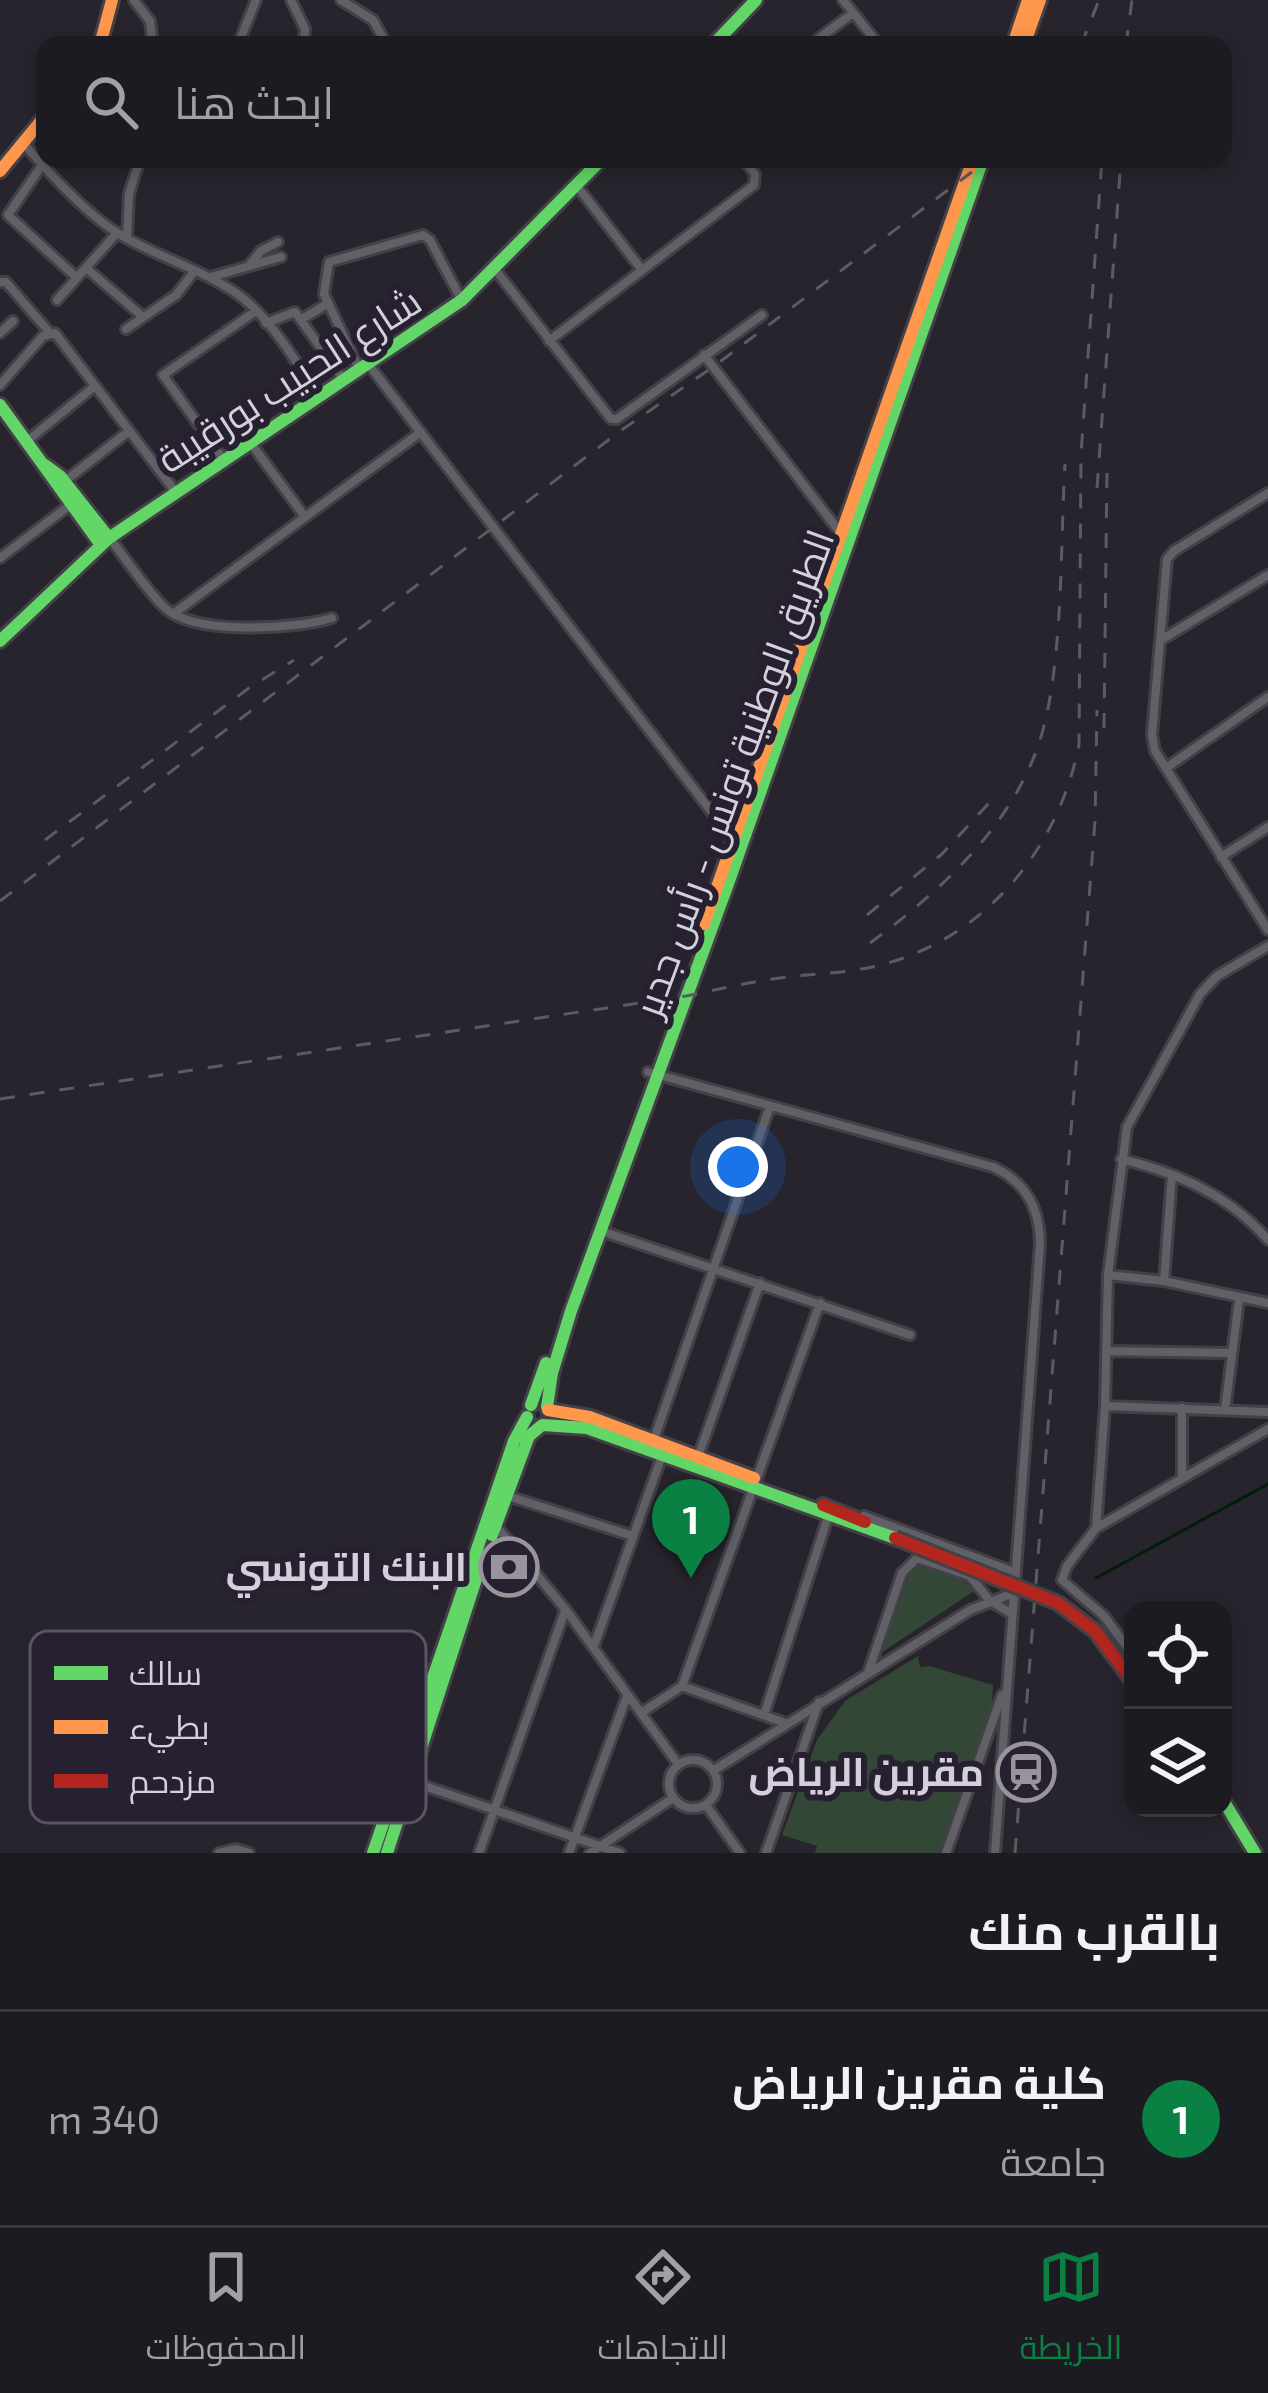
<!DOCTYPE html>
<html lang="ar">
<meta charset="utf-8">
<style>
body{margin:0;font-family:"Exo 2",Cairo,sans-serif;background:#2a282f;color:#f1f3f6;direction:rtl}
.controls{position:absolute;right:36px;bottom:36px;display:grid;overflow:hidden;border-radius:24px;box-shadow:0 6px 18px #0003}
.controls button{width:108px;height:108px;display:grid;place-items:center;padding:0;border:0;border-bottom:3px solid #3b3940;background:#1d1b22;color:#f1f3f6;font:60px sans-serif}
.you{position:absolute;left:738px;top:1167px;width:42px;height:42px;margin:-30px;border:9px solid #fff;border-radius:50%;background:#1a73e8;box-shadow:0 0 0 18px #1a73e833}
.badge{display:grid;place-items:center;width:78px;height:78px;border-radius:50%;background:#0b8043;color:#fff;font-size:39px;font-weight:700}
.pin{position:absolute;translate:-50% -99px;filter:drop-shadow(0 3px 6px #0008)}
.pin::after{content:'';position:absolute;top:63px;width:42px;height:36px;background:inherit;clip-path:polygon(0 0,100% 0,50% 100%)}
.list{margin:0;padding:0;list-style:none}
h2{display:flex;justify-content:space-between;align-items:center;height:156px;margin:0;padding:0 48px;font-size:51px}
h2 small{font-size:39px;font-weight:400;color:#a0a1a5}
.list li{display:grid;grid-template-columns:78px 1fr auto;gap:36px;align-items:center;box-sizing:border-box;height:216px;padding:0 48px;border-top:3px solid #3b3940}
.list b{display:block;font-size:45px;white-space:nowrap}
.list p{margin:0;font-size:39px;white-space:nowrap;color:#a0a1a5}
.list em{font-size:39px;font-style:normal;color:#a0a1a5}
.icon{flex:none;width:66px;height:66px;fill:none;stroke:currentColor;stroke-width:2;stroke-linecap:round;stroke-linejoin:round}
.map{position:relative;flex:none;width:1268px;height:1853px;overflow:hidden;direction:ltr}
.search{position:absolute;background:#1d1b22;box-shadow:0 6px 18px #0003;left:36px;right:36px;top:36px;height:132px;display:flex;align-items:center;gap:30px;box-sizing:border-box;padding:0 42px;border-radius:24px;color:#a0a1a5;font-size:45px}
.sheet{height:372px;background:#1d1b22}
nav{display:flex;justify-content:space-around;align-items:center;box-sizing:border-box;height:168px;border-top:3px solid #3b3940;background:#1d1b22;font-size:33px;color:#a0a1a5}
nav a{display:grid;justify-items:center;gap:6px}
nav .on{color:#0b8043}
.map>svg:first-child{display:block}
</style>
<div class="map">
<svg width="1268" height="1853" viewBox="0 0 1268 1853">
<rect width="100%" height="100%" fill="#27242d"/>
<path fill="#334736" d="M914 1561 958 1575 974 1591 881 1653Z
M918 1656 920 1667 929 1666 993 1685 992 1706 939 1853H815L817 1846 782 1835 817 1740 845 1701Z"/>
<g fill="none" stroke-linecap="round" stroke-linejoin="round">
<path stroke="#041d0a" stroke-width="3" d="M1096 1578 1268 1484"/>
<g stroke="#434048" stroke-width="14">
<path id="street" d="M134 0 150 21 153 45
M291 0 305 29 303 45
M341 0 373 20 387 45
M843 0 879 45
M238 45 256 0
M810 45 853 13
M24 144C49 173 87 215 119 234 157 257 212 273 244 299 275 325 297 363 318 396
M42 165 8 215 77 278
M577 186 642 270
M127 238 129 194 140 159
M251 263 261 251 278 242
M86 268 143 317
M494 268 611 419H617L762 315
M211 277 281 257
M0 282H6L49 332
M57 300 117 233
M302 319 327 304
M266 323 295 312 344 380
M126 329 176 295 193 273
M0 333 13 321
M549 341 754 185 755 174 743 159
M704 355 842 535
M369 365 717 819 740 832
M359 369 324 294 329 262 423 235 430 240 461 299
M0 385 43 336 55 333 175 491
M27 441 95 386
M250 442 305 517
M223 459 163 375 256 311
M65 481 129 431
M1268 493 1174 551 1167 559 1152 735 1155 751 1268 930
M110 539C128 561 144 587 164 607 193 636 296 629 332 618
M0 558 70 505
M173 614 421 432
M1161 640 1268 575
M1166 768 1268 697
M1221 857 1268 827
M648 1072 993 1167C1026 1182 1040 1208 1040 1244L995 1853
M1121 1159C1178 1173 1229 1195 1268 1240
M601 1231 910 1335
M1108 1275 1164 1281 1268 1303
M1164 1281 1172 1175
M1107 1351 1230 1353
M1105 1406 1268 1412
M1225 1410 1239 1300
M654 1439 770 1106
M698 1457 760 1283
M1182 1477V1408
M508 1496 633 1536
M864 1516 1014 1572
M497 1527 566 1610 678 1764
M1098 1527 1268 1429
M594 1646 663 1453
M1133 1655 1104 1616 1062 1580 1067 1566 1096 1528 1105 1406 1108 1275 1127 1127 1200 994 1217 976 1268 946
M869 1670 902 1573 917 1558 970 1576 989 1600 1012 1614
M682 1686 785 1723
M641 1713 682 1686 820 1303
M764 1715 828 1517
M669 1784a24 24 0 1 1 48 0a24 24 0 1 1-48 0Z
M714 1770 970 1610 1011 1594
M413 1782 620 1853
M706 1805 740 1853
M219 1853 236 1849 249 1853
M479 1853 565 1611
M569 1853 627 1696
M590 1853 673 1798
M766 1853 819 1702
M946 1853 1002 1695"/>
</g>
<g stroke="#434048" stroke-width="18">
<path id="fast" d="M713 45 756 0
M0 405 101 545
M45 465 60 476 109 538
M0 641 109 538 462 300 602 159
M531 1405 546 1363
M547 1407 552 1373 571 1311 728 884 983 159
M543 1425 587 1428 895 1538
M492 1535 529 1436 541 1426
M1223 1800 1255 1853
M373 1853 514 1441 527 1417
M387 1853 480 1567"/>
</g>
<g stroke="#434048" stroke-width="18">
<path id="slow" d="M100 45 112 0
M1013 45 1028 0
M1024 45 1040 0
M0 171 45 116
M704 924 973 159
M548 1410 590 1417 754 1478"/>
</g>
<g stroke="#434048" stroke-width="18">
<path id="jam" d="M823 1505 865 1522"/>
</g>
<use href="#street" stroke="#626067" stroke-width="8"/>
<use href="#fast" stroke="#63d668" stroke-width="12"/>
<use href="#slow" stroke="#ff974d" stroke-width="12"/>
<use href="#jam" stroke="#b3261e" stroke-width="12"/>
<path stroke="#5d5a60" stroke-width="3" stroke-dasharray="15 15" stroke-linecap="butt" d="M1081 45 1099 0
M1126 45 1132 0
M1097 488 1121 159
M1104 728 1107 470
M45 840 249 688 294 660
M0 901 623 429 713 367 989 159
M867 915 942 854 990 802
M870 943C938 893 1007 831 1037 749 1064 675 1060 546 1065 464
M0 1099 686 996C720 989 753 981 787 977 821 973 855 973 888 963 989 934 1059 846 1079 745L1081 454 1102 159
M1015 1853 1095 821 1097 710"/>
<g stroke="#434048" stroke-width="18" stroke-linecap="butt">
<path id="jam-bridge" d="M895 1538 1058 1603 1095 1631 1133 1682"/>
</g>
<use href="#jam-bridge" stroke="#b3261e" stroke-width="12"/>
</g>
<defs>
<g id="bank-ring" transform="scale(3)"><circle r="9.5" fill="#262031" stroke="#97949e" stroke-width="1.5"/><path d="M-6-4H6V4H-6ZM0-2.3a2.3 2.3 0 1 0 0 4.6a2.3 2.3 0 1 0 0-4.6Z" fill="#97949e"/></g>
<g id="station-ring" transform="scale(3)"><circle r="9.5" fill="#262031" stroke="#97949e" stroke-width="1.5"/><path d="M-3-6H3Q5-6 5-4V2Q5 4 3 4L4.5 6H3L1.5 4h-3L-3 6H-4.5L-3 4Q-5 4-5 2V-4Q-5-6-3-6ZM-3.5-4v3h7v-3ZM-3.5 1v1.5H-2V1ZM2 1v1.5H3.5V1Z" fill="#97949e"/></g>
</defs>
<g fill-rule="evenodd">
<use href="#bank-ring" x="509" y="1567"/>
<use href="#station-ring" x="1026" y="1772"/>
</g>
<g text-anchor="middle" stroke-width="12" stroke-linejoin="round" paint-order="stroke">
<g font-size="39" fill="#d4d0db" stroke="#262031">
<text transform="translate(289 380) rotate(-33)" y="14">شارع الحبيب بورقيبة</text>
<text transform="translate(734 773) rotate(-70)" y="14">الطريق الوطنية تونس - رأس جدير</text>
</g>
<g font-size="39" font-weight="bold" fill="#d4d0db" stroke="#262031" text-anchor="end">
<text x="467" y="1581">البنك التونسي</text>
<text x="984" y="1786">مقرين الرياض</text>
</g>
</g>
<rect x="30" y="1631" width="396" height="192" rx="18" fill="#262031" stroke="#5a5564" stroke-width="3"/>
<rect x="54" y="1666" width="54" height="14" fill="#63d668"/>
<rect x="54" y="1720" width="54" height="14" fill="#ff974d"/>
<rect x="54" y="1774" width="54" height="14" fill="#b3261e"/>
<g font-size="33" fill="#d4d0db">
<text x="129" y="1685">سالك</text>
<text x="129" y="1739">بطيء</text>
<text x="129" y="1793">مزدحم</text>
</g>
</svg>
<div class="controls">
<button><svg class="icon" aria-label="locate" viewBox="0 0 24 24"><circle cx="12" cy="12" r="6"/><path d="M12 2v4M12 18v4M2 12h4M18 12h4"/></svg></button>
<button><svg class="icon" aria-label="layers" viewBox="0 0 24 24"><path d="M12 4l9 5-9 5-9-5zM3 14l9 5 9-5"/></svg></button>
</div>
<div class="you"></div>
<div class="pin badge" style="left:691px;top:1578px">1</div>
<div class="search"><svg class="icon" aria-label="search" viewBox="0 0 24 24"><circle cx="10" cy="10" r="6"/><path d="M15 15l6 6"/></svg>ابحث هنا</div>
</div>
<section class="sheet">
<h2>بالقرب منك<small></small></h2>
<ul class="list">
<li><span class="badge">1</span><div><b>كلية مقرين الرياض</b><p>جامعة</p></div><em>340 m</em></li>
</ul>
</section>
<nav>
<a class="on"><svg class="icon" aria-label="map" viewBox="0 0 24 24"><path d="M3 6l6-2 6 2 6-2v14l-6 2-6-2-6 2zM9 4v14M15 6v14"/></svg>الخريطة</a>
<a><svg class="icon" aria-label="directions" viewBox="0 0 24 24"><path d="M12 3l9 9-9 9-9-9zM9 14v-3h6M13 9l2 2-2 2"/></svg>الاتجاهات</a>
<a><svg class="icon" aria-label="saved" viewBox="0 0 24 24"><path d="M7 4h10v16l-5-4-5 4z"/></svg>المحفوظات</a>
</nav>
